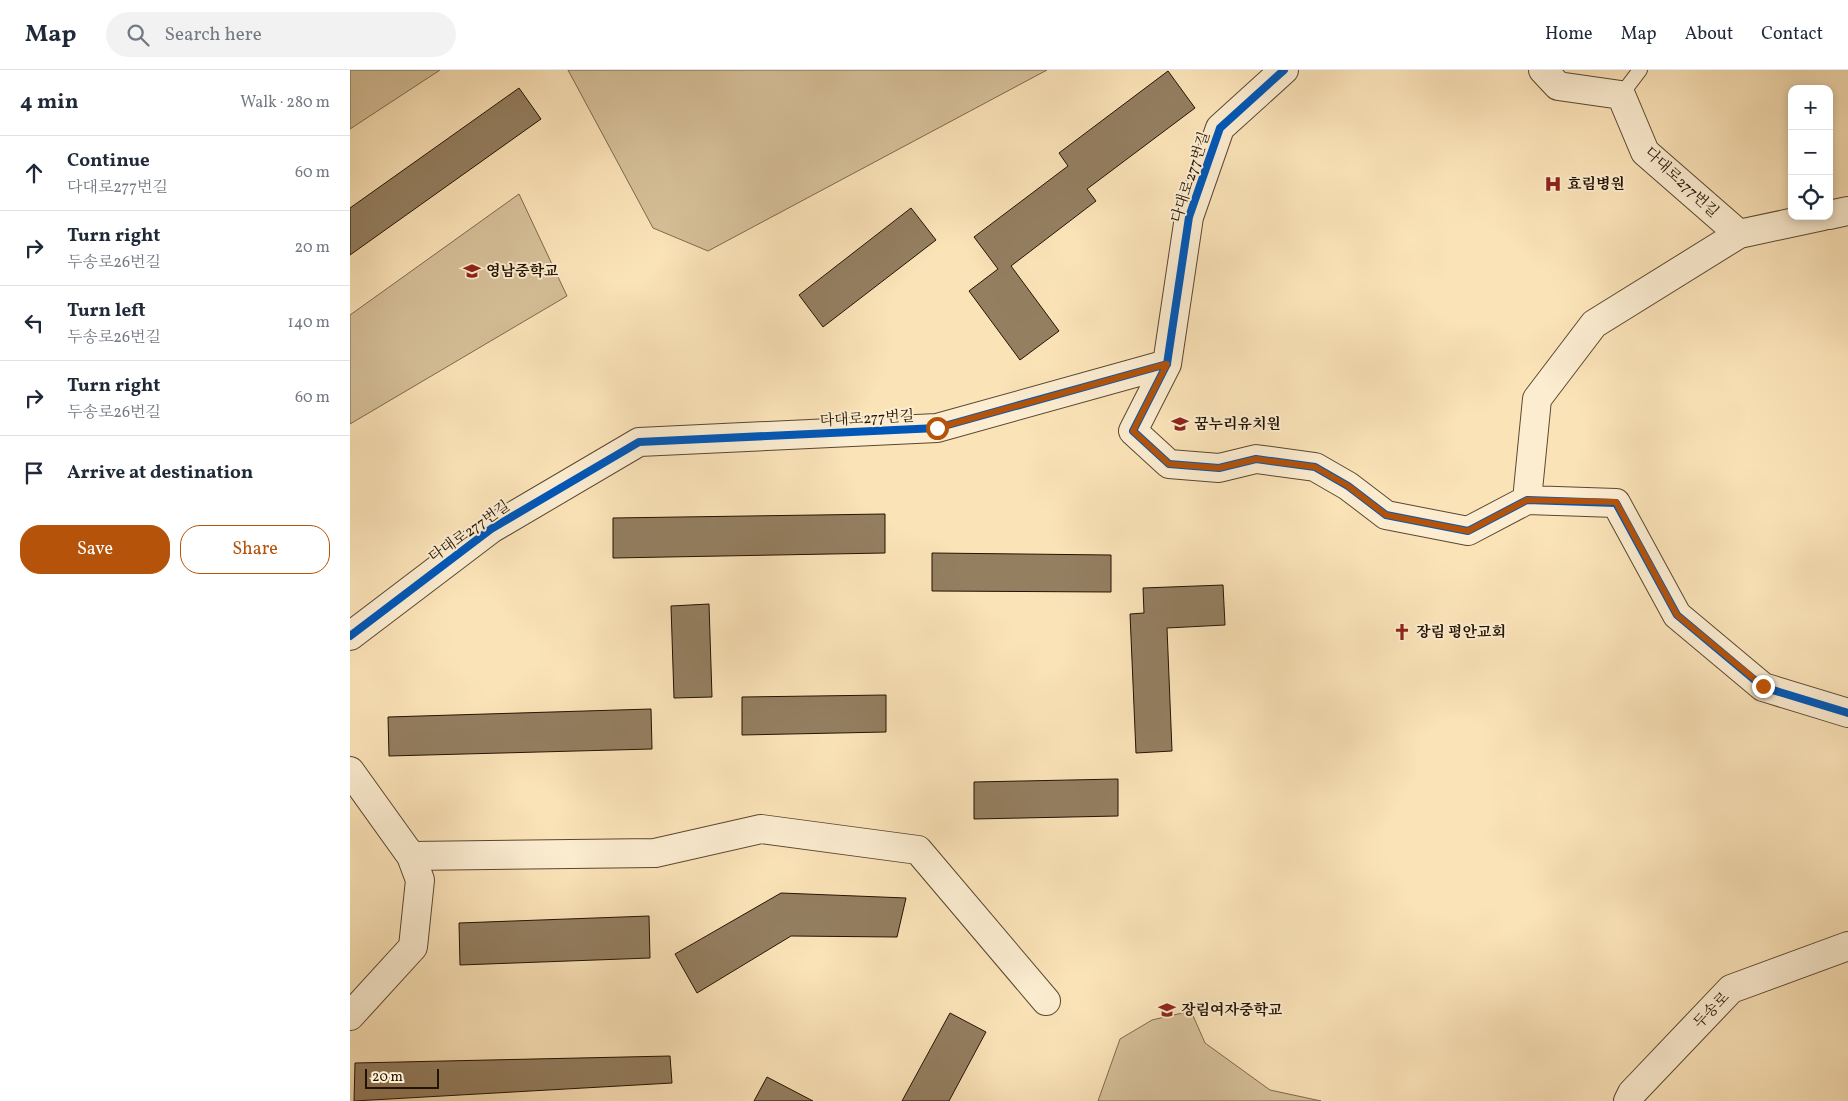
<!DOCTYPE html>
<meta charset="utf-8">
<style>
body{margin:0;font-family:Vollkorn,"Noto Serif KR",serif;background:#f2f2f3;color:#1f2937}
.controls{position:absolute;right:15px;top:15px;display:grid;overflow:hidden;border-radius:10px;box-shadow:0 2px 8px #0003}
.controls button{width:45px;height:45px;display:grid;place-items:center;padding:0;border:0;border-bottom:1px solid #e0e1e3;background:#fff;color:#1f2937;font:25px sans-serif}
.scale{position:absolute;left:15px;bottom:12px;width:74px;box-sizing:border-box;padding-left:5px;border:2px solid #241302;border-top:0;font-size:14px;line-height:18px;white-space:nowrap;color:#241302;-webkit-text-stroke:4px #fcedd1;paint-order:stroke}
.stop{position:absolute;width:15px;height:15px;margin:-11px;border:4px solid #b45309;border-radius:50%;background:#fff}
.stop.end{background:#b45309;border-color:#fff;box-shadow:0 1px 5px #0008}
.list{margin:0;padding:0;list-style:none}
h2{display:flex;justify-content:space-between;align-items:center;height:65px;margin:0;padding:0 20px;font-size:21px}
h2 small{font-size:16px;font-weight:400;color:#747a83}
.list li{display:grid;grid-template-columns:32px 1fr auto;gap:15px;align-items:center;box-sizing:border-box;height:75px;padding:0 20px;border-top:1px solid #e0e1e3}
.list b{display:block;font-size:19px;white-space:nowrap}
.list p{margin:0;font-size:16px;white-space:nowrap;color:#747a83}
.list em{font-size:16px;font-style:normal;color:#747a83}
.actions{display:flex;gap:10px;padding:15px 20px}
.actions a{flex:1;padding:11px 0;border:1px solid #b45309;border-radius:20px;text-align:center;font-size:18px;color:#b45309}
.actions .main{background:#b45309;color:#fff}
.icon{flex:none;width:28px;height:28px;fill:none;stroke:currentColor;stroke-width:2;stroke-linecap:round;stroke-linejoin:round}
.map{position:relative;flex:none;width:1498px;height:1031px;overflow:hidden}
header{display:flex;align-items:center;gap:30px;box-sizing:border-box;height:70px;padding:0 25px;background:#fff;border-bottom:1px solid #e0e1e3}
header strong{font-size:24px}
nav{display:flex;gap:28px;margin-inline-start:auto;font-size:18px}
.search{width:350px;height:45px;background:#f2f2f3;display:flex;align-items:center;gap:12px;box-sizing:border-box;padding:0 18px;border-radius:28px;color:#747a83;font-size:19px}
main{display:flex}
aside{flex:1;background:#fff}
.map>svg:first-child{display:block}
</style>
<header>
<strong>Map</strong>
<div class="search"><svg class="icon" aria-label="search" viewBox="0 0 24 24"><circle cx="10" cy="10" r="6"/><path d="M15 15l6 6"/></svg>Search here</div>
<nav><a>Home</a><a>Map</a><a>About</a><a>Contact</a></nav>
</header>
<main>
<aside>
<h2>4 min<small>Walk · 280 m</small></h2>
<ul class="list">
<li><svg class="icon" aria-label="ahead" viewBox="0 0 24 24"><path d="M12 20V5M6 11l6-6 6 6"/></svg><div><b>Continue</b><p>다대로277번길</p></div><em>60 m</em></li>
<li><svg class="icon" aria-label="right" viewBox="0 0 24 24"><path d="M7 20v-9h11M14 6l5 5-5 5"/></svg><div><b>Turn right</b><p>두송로26번길</p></div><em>20 m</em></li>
<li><svg class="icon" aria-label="left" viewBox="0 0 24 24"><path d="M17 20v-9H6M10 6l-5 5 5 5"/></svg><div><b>Turn left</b><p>두송로26번길</p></div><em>140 m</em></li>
<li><svg class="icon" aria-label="right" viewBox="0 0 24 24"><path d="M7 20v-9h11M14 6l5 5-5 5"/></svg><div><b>Turn right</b><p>두송로26번길</p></div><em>60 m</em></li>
<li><svg class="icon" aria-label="arrive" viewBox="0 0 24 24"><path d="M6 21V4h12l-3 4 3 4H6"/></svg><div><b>Arrive at destination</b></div></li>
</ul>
<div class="actions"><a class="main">Save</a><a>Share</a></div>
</aside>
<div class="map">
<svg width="1498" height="1031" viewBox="0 0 1498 1031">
<rect width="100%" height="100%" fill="#fbe3b8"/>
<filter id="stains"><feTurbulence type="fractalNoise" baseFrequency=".004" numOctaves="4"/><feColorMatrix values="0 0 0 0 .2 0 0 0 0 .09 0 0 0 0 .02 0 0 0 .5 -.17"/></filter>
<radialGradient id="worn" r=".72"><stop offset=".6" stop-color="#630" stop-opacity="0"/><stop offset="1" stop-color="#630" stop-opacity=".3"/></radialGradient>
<path fill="#d6c099" stroke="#7d6a4e" d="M0 0H90L0 59Z
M218 0H697L358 181 303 158Z
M169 124 217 226 0 354V245Z
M841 941 855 973 920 1020 971 1031H748L770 969 802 950Z"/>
<path fill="#947f61" stroke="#241302" d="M818 1 845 38 737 119 746 131 661 196 709 261 670 290 619 221 648 199 624 167 718 96 709 83Z
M169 18 191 49 0 185V138Z
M561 138 586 170 473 257 449 225Z
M535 444V483L263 488V448Z
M582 483 761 485V522L582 521Z
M873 515 875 555 817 558 822 681 786 683 780 544 794 543 793 518Z
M359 534 362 627 324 628 321 536Z
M536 625V662L392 665V627Z
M301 639 302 679 39 686 38 647Z
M768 709V746L624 749V712Z
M431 823 556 828 547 867 441 866 347 923 325 884Z
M299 846 300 888 110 895 109 853Z
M600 943 636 962 599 1031H552Z
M320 986 322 1013 4 1031 5 993Z
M417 1007 463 1031H404Z"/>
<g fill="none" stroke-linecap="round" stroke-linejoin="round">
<g stroke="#5a4730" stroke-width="16">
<path id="lane" d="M1271 25 1290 0"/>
</g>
<g stroke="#5a4730" stroke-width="30">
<path id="street" d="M934 0 870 58 839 147 817 294 783 361 819 394 869 398 906 389 965 397 998 416 1036 445 1118 461 1177 430 1266 433 1327 545 1413 617 1498 643
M1193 0 1208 16 1271 25 1295 82 1389 164
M1479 145 1498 141
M1177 430 1187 329 1244 254 1389 164 1473 146
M0 566 141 459 289 372 587 358 817 294
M0 701 61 786 70 810 63 877 0 946
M61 786 305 783 411 759 568 780 696 931
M1278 1031 1282 1023 1381 919 1498 876"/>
</g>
<use href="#lane" stroke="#fcedd1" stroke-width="14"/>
<use href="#street" stroke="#fcedd1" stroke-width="28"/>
<g stroke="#fcedd1" stroke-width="11">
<path id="cycleway" d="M934 0 870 58 839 147 817 294 783 361 819 394 869 398 906 389 965 397 998 416 1036 445 1118 461 1177 430 1266 433 1327 545 1413 617 1498 643
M0 566 141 459 289 372 587 358 817 294"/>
</g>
<use href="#cycleway" stroke="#0057b8" stroke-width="8"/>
</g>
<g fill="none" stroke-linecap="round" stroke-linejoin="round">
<path stroke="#b45309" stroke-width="6" d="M587 358 817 294 783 361 819 394 869 398 906 389 965 397 998 416 1036 445 1118 461 1177 430 1266 432 1327 545 1413 616"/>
</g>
<defs>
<g id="hospital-bare" transform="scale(1.35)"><path d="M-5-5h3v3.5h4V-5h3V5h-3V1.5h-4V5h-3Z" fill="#8f2418" stroke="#fcedd1" stroke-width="2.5" paint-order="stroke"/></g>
<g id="school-bare" transform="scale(1.35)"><path d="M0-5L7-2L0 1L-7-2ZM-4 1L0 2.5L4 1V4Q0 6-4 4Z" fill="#8f2418" stroke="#fcedd1" stroke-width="2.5" paint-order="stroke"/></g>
<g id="church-bare" transform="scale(1.35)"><path d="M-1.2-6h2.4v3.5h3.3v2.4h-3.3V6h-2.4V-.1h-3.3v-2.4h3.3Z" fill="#8f2418" stroke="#fcedd1" stroke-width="2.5" paint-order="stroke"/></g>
</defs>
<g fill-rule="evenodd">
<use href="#hospital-bare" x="1203" y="114"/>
<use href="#school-bare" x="122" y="201"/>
<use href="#school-bare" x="830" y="354"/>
<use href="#church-bare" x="1052" y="562"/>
<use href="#school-bare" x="817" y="940"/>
</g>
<g text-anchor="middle" stroke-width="4" stroke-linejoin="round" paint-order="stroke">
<g font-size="15" fill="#241302" stroke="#fcedd1">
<text transform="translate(840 107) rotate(-72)" y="5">다대로277번길</text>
<text transform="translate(1332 112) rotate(43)" y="5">다대로277번길</text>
<text transform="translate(517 348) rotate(-3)" y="5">다대로277번길</text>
<text transform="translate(119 461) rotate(-35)" y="5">다대로277번길</text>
<text transform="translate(1361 940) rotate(-46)" y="5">두송로</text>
</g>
<g font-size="15" font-weight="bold" fill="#241302" stroke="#fcedd1" text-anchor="start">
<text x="1217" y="119">효림병원</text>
<text x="136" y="206">영남중학교</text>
<text x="844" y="359">꿈누리유치원</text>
<text x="1066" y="567">장림 평안교회</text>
<text x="831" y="945">장림여자중학교</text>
</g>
</g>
<rect width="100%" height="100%" filter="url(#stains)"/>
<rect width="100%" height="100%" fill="url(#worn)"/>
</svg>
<div class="controls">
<button>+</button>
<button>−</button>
<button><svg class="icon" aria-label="locate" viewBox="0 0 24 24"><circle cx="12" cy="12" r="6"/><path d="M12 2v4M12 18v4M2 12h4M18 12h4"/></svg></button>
</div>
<div class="scale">20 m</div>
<div class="stop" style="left:587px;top:358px"></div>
<div class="stop end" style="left:1413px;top:616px"></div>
</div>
</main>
